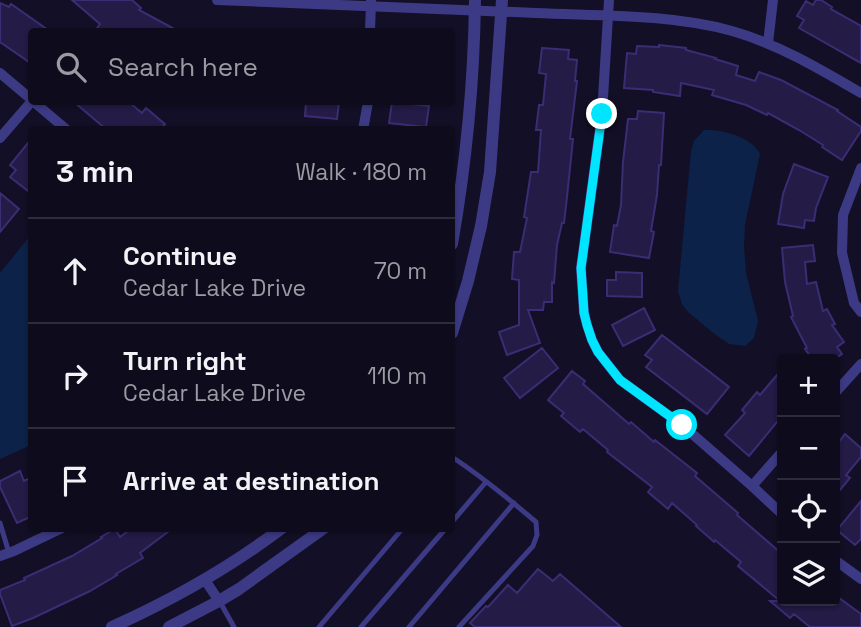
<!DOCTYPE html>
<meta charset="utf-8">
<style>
body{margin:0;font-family:"Space Grotesk",sans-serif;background:#1c1929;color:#f1f3f6}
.controls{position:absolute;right:21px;bottom:21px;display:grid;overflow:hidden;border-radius:7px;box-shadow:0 2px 5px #0004}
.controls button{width:63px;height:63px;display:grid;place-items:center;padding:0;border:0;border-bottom:2px solid #2e2b3b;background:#0e0b1c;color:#f1f3f6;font:35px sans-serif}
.stop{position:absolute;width:21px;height:21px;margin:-16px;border:5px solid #00e5ff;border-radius:50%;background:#fff}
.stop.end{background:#00e5ff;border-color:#fff;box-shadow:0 2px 7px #0008}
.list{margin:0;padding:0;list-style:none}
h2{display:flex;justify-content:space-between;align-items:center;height:91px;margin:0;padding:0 28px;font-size:30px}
h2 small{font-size:23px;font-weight:400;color:#9b9ba3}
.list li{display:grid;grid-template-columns:46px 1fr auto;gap:21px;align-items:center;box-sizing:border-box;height:105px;padding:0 28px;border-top:2px solid #2e2b3b}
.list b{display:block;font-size:26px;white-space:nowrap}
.list p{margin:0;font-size:23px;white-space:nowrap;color:#9b9ba3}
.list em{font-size:23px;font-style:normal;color:#9b9ba3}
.icon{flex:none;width:38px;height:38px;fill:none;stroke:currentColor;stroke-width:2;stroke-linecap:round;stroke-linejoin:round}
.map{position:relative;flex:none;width:861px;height:627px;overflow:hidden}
.search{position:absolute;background:#0e0b1c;box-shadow:0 2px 5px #0004;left:28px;top:28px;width:427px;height:77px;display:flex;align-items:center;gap:18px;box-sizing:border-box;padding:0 24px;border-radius:7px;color:#9b9ba3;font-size:26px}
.panel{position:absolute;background:#0e0b1c;box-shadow:0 2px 5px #0004;left:28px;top:126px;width:427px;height:406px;border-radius:7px}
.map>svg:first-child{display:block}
</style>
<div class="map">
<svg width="861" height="627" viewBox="0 0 861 627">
<rect width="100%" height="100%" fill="#130f26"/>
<path fill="#0c2248" d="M704 130C721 129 753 137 760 154L745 225 744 246 746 273 758 321 754 338 745 346 729 344 712 332 688 312 682 304 678 291 691 151 694 141Z
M31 236V445L0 459V273L29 237Z"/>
<path fill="#241b47" stroke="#3b2d73" stroke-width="2" d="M72 0H132L141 8 139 10 180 32H94L100 24Z
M816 0H821L832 7 831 9 861 26V63L799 28 804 20 797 16 806 1 813 5Z
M0 3 9 7 11 4 51 32H32V64L0 42Z
M659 45 686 48V50L716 58 715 59 738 66 736 75 755 81 759 72 781 80 838 110 837 111 861 127V131L842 160 822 147 823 145 799 130 768 113 767 115 746 105 712 95 714 90 681 83 680 96 653 92V90L624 88 627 53 636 54 637 46 659 47Z
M542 48 569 50 568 59 577 60 575 81H577L570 139H573L567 197 564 223H562L557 245 554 283 552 282V302H544L543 310H528L540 343 507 355 499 332 519 325V280L512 279 514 252H520L527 218 524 217 531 172H538L541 130H536L539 105H543L546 74 539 73Z
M74 102H129L142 113 146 108 165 124 160 130H107Z
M306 102H339L337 119 305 116Z
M392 102 429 106 426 127 389 123Z
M638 111 664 113 661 165H659L657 195 651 231 654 232 649 258 610 252 614 225 617 226 621 205 623 162 628 119H637Z
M32 138V194L10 177 16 170 10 165Z
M794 164 828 177 816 208 814 221 805 220 804 228 778 224 783 194Z
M0 193 19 209 0 232Z
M813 245 815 261 805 262 807 284 816 282 823 311 827 309 835 324 832 325 844 342 837 347 842 354 835 359H812L805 349 807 348 791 317 793 316 785 282 782 248Z
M616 272 642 273V297L607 296V280H616Z
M644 308 655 330 623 346 612 325Z
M662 335 729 387 707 414 646 367 652 360 645 355Z
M542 348 558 368 520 398 504 378Z
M782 369V416L749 456 725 435 745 413 742 410 757 392 760 395Z
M572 371 585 381 583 384 629 424 631 422 654 442 655 440 697 473 695 476 738 513 737 515 782 554V601H835V595L861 614V627H810L794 614 790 618 770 601H780L738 566 741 562 715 540 714 542 696 526 697 525 672 503 668 509 648 492 652 487 607 452 608 450 583 429 580 432 561 416 564 413 548 400Z
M845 434 861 448V457L846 475 850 478 835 496V438L839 442Z
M20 471 24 481 32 477V516L17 523 0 487V481Z
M861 501V539L855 545 837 530Z
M132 528H173L140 553 143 558 116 574 117 575 90 591 33 618 12 626 0 594V590L25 580 24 578 72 556 102 538 101 537 115 529 120 537Z
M538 569 553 581 560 574 621 627H475L470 623 486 606 488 607 508 585 517 593Z"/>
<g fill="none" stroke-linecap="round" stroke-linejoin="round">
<path stroke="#3d3a85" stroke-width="5" d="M452 457C481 476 509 499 536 522L537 535 533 546 459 627
M452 522 486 482
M0 523 9 553
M220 602 234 627
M319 627 403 528
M361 627 446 528
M409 627 514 503"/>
<path stroke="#3d3a85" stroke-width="10" d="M217 0C324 4 430 9 536 13 599 16 672 14 732 31 778 44 820 69 861 93
M609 0 602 114 581 268 584 313 587 325 592 340 598 352 620 380 682 425 752 486 782 514
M370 32 371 1
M768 43 773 0
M0 73 32 100
M34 102 67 130
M363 130 368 102
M0 138 32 101
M861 168 843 215 842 253 854 303 861 312
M835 393 861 364
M752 486 782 452
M0 556 14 551 62 528
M835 560 861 579
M205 580 219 601"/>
<path stroke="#3d3a85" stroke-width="12" d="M452 244C466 164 474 82 475 0
M452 333 468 281 481 226 490 172 502 0
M112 627C172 600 229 568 282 528
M169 627 219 601 239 589 324 528"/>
</g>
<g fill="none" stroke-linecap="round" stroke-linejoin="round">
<path stroke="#00e5ff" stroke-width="9" d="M602 114 581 268 584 313 587 325 592 340 598 352 620 380 682 425"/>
</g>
</svg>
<div class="controls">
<button>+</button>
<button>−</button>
<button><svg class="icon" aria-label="locate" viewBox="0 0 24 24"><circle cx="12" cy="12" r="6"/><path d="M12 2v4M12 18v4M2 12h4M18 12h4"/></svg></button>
<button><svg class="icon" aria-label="layers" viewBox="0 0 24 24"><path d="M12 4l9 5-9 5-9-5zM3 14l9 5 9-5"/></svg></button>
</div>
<div class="stop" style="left:682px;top:425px"></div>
<div class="stop end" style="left:602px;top:114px"></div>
<div class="search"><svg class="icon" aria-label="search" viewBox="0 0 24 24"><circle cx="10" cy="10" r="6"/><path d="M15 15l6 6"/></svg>Search here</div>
<section class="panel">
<h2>3 min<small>Walk · 180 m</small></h2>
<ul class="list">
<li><svg class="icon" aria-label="ahead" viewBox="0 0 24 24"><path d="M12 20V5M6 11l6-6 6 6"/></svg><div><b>Continue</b><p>Cedar Lake Drive</p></div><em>70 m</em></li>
<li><svg class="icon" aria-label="right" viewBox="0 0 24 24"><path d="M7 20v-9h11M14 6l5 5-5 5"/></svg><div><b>Turn right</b><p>Cedar Lake Drive</p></div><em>110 m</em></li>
<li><svg class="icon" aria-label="arrive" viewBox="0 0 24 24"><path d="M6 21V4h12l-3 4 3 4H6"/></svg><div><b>Arrive at destination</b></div></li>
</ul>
</section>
</div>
